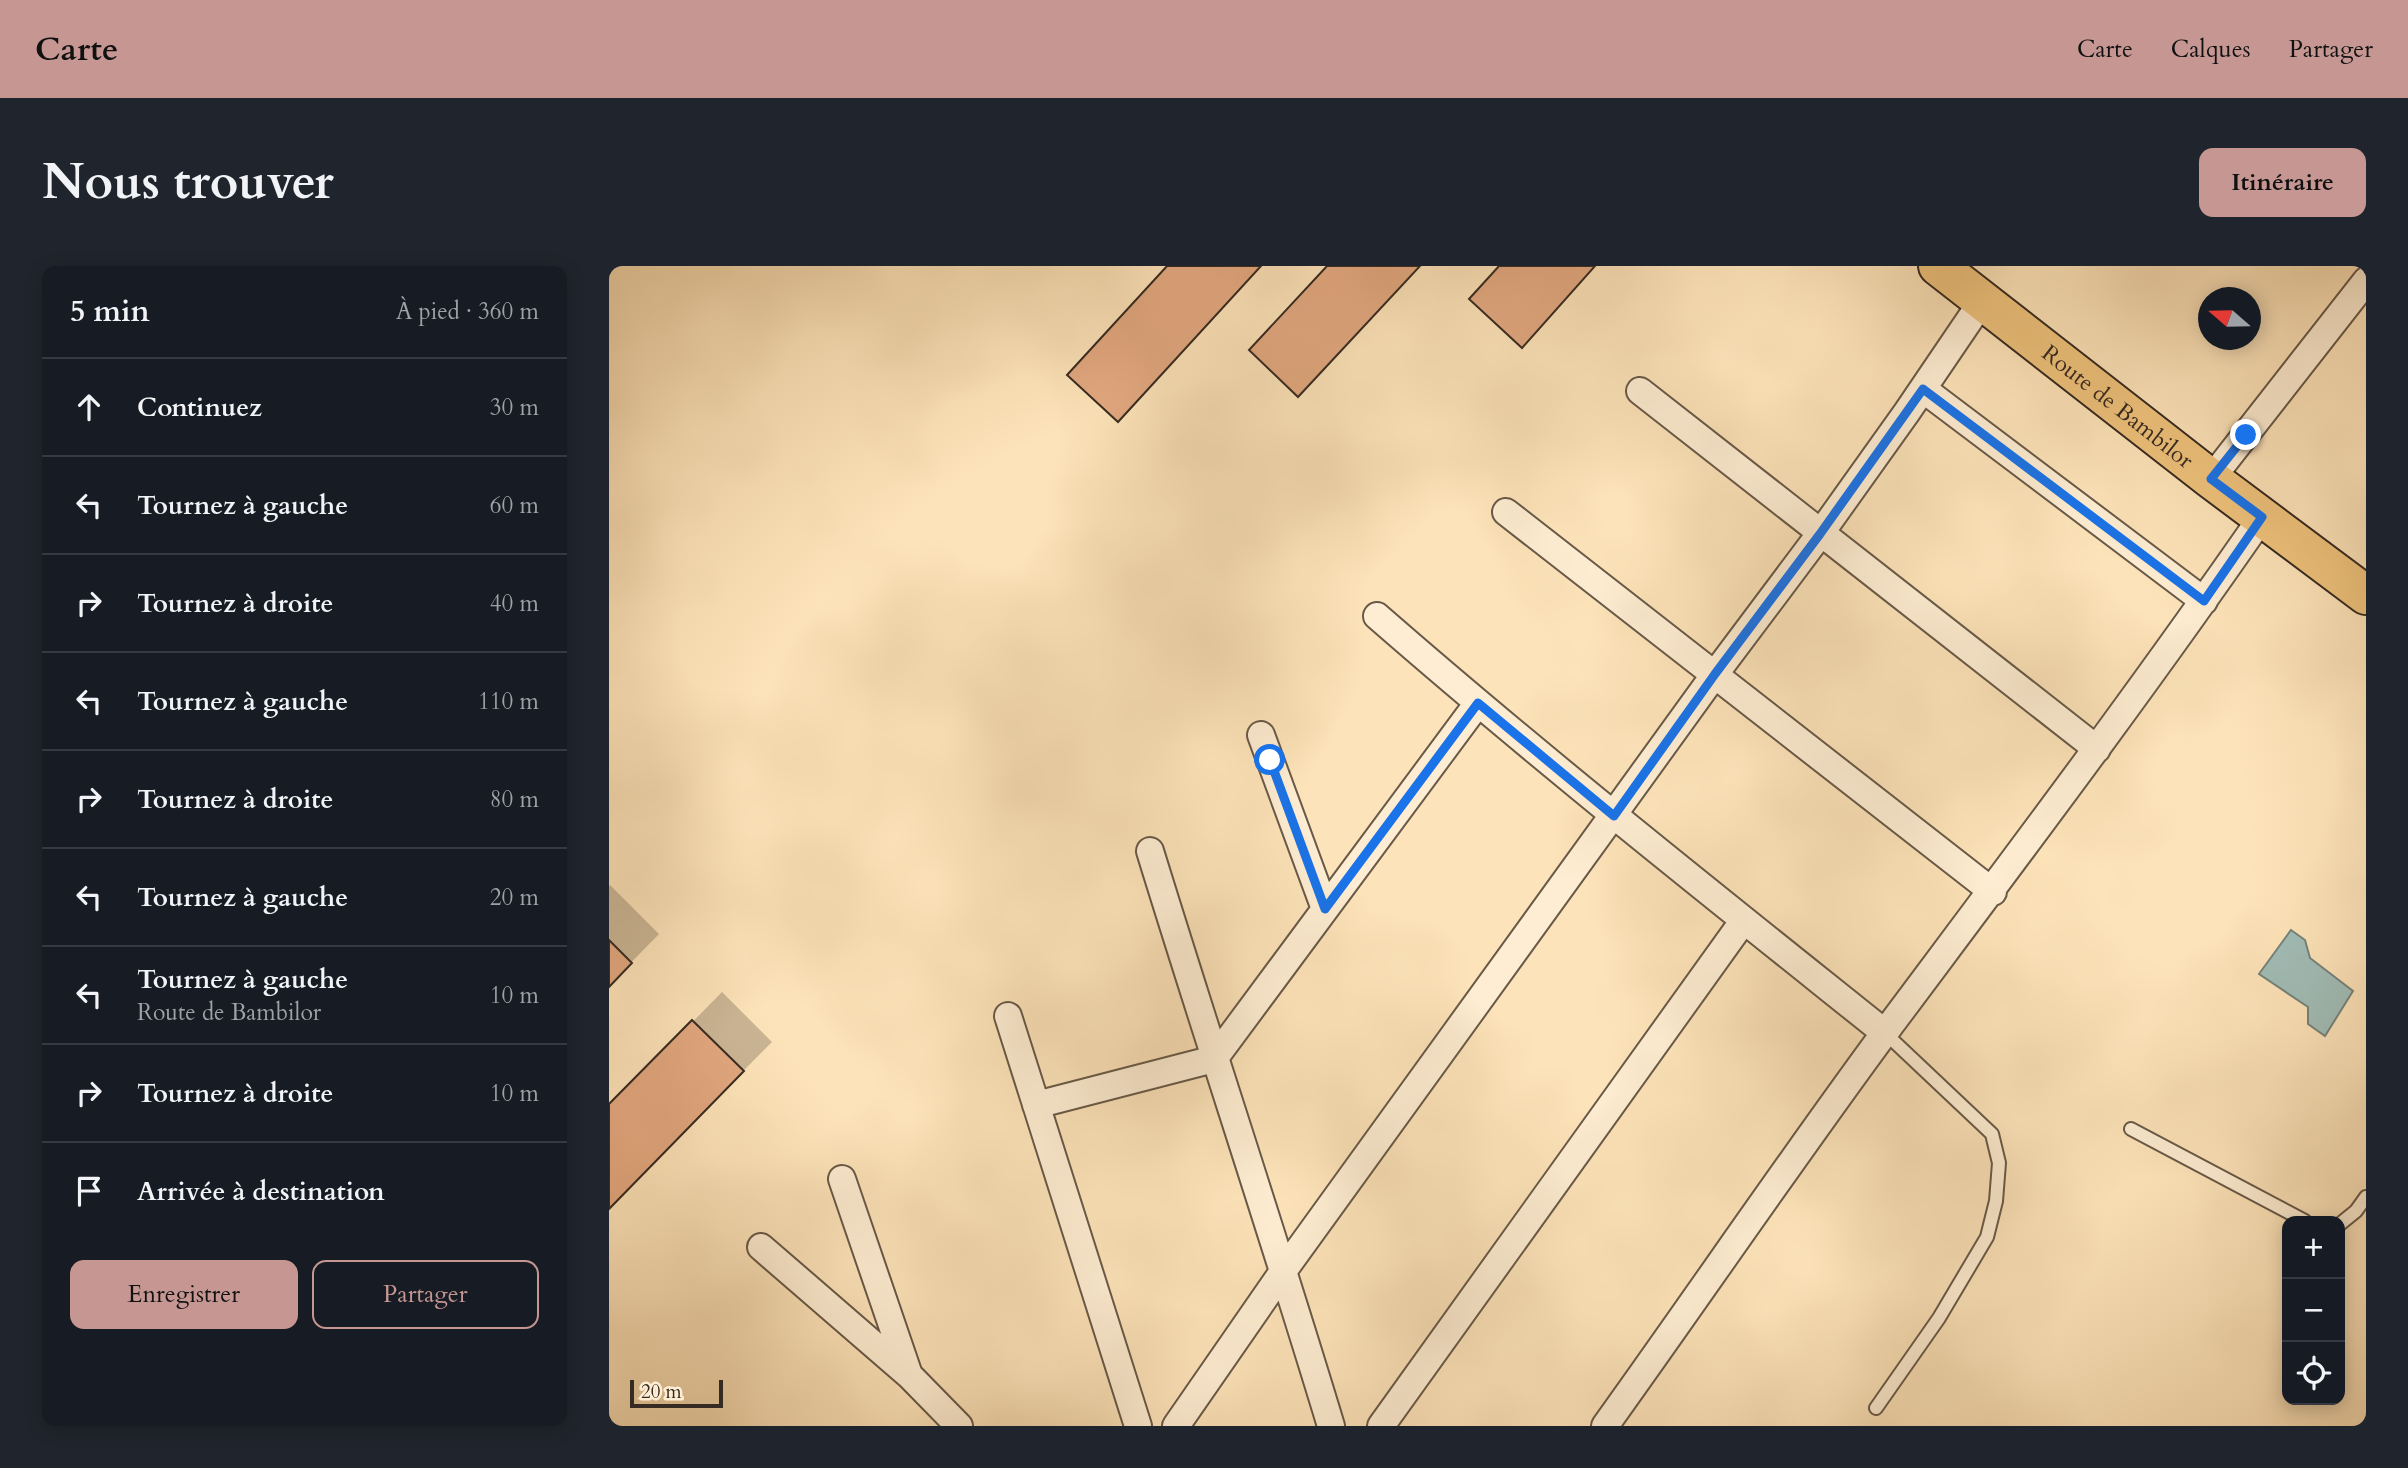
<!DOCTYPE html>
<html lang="fr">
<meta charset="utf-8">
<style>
body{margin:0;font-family:Cardo,serif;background:#20242c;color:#f1f3f6}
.controls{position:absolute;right:21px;bottom:21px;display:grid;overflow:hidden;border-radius:14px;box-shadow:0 4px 18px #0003}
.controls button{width:63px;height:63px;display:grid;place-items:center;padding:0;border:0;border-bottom:2px solid #363941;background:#171b24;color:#f1f3f6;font:35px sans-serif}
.compass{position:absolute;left:1589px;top:21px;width:63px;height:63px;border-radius:50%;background:#171b24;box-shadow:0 4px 18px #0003;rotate:290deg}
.scale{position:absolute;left:21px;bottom:18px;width:93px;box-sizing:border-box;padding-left:7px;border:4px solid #362b22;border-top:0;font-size:19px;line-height:24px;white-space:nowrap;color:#362b22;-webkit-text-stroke:5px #feedd2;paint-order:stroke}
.stop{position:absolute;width:21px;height:21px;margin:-16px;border:5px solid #1a73e8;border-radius:50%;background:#fff}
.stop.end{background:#1a73e8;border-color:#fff;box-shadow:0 2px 7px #0008}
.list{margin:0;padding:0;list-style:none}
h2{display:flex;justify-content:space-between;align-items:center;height:91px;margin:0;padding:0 28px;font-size:30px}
h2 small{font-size:23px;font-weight:400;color:#9ea1a6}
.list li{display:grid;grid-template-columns:46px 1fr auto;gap:21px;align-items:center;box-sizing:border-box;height:98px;padding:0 28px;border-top:2px solid #363941}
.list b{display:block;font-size:26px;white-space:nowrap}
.list p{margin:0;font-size:23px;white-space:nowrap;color:#9ea1a6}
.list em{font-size:23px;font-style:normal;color:#9ea1a6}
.actions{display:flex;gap:14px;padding:21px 28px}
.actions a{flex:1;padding:16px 0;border:2px solid #c59692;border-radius:14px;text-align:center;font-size:24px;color:#c59692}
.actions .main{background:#c59692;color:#111}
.icon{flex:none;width:38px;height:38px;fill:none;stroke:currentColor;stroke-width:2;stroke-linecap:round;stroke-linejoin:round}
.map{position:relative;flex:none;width:1757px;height:1160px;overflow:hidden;border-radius:14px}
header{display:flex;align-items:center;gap:42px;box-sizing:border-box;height:98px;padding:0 35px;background:#c59692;color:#111}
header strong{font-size:33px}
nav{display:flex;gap:38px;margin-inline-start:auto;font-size:24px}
.intro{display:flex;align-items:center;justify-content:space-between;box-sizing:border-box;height:168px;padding:0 42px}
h1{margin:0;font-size:49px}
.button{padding:18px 32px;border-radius:14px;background:#c59692;color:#111;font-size:24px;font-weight:700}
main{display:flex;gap:42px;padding:0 42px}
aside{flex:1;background:#171b24;border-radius:14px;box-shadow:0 4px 18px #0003}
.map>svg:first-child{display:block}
</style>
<header>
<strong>Carte</strong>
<nav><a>Carte</a><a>Calques</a><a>Partager</a></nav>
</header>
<div class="intro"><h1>Nous trouver</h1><a class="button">Itinéraire</a></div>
<main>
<aside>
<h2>5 min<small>À pied · 360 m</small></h2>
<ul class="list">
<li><svg class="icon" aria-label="ahead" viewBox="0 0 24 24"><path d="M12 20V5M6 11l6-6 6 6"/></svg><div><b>Continuez</b></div><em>30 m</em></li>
<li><svg class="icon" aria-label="left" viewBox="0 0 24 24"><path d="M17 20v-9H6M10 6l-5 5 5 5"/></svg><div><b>Tournez à gauche</b></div><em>60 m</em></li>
<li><svg class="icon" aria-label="right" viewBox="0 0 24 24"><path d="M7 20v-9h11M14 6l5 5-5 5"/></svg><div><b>Tournez à droite</b></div><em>40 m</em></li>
<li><svg class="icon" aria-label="left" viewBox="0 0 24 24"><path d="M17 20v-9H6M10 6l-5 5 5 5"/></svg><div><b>Tournez à gauche</b></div><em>110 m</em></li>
<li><svg class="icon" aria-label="right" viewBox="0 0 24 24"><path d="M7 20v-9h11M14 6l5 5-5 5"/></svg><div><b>Tournez à droite</b></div><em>80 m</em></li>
<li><svg class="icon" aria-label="left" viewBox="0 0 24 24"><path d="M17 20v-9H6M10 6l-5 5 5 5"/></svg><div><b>Tournez à gauche</b></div><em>20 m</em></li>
<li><svg class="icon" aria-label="left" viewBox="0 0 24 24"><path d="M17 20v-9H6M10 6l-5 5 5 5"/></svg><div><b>Tournez à gauche</b><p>Route de Bambilor</p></div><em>10 m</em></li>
<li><svg class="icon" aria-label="right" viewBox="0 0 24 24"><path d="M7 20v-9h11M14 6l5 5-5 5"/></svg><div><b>Tournez à droite</b></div><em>10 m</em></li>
<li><svg class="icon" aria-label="arrive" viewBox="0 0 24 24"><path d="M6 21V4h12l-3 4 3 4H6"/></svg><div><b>Arrivée à destination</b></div></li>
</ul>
<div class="actions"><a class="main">Enregistrer</a><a>Partager</a></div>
</aside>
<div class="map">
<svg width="1757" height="1160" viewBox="0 0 1757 1160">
<rect width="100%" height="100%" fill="#fde3b9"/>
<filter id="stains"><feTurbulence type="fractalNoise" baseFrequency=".00286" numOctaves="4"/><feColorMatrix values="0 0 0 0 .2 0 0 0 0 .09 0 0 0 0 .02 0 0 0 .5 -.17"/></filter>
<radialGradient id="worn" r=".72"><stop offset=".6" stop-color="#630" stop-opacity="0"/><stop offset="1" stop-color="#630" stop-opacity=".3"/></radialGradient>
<path fill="#a1bdb7" stroke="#76837b" stroke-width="2" d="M1682 664 1696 674 1701 692 1744 725 1716 770 1699 758V741L1650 708Z"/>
<path fill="#0003" d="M1 619 50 668 0 719V620Z
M113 726 163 776 0 941V841Z"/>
<path fill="#e2a880" stroke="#362b22" stroke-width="2" d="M558 0H652L509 156 458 109Z
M718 0H811L689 131 640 84Z
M890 0H986L913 82 860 33Z
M0 674 23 697 0 721Z
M83 754 135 805 0 943V838Z"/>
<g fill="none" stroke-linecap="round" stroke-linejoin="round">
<g stroke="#685948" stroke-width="16">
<path id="service" d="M1522 863 1696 955
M1731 958 1747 945 1757 931
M1267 1142 1330 1052 1378 971 1387 935 1390 897 1383 868 1276 767"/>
</g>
<g stroke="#685948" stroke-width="30">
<path id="minor" d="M1314 123 1595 335
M1031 125 1488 483
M1602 213 1757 15
M897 246 1384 626
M768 350C933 494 1105 630 1276 767
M652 469 716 643
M541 585C600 777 664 968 722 1160
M399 750 529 1160
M427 839 605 793 869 437
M233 913 300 1109
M152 981 301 1110 350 1160
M567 1160 675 1004 1106 408 1211 268 1298 146 1374 34
M772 1160 1135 654
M996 1160C1090 1029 1181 895 1277 765 1404 595 1532 426 1653 251"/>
</g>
<g stroke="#362b22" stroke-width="42">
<g id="primary">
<path id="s1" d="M1329 0 1602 213 1757 329"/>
</g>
</g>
<use href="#service" stroke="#feedd2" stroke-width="12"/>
<use href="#minor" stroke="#feedd2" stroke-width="26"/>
<use href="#primary" stroke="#eec27c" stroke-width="38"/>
</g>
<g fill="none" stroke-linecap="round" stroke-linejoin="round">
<path stroke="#1a73e8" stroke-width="9" d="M661 494 716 643 869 437 1005 550 1106 408 1211 268 1314 123 1595 335 1653 251 1602 213 1637 169"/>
</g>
<g text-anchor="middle" stroke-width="6" stroke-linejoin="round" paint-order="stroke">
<g font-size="23" fill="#362b22" stroke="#feedd2">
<text dy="8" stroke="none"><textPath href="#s1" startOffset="228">Route de Bambilor</textPath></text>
</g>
</g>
<rect width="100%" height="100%" filter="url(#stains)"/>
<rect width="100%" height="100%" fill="url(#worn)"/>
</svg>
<div class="controls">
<button>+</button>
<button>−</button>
<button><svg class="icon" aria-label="locate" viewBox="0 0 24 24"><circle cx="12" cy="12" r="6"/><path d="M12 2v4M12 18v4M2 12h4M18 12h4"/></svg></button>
</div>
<svg class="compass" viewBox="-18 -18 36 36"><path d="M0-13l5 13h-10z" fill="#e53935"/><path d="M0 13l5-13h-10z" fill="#9ea1a6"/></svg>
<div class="scale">20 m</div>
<div class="stop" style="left:661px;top:494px"></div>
<div class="stop end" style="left:1637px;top:169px"></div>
</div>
</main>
